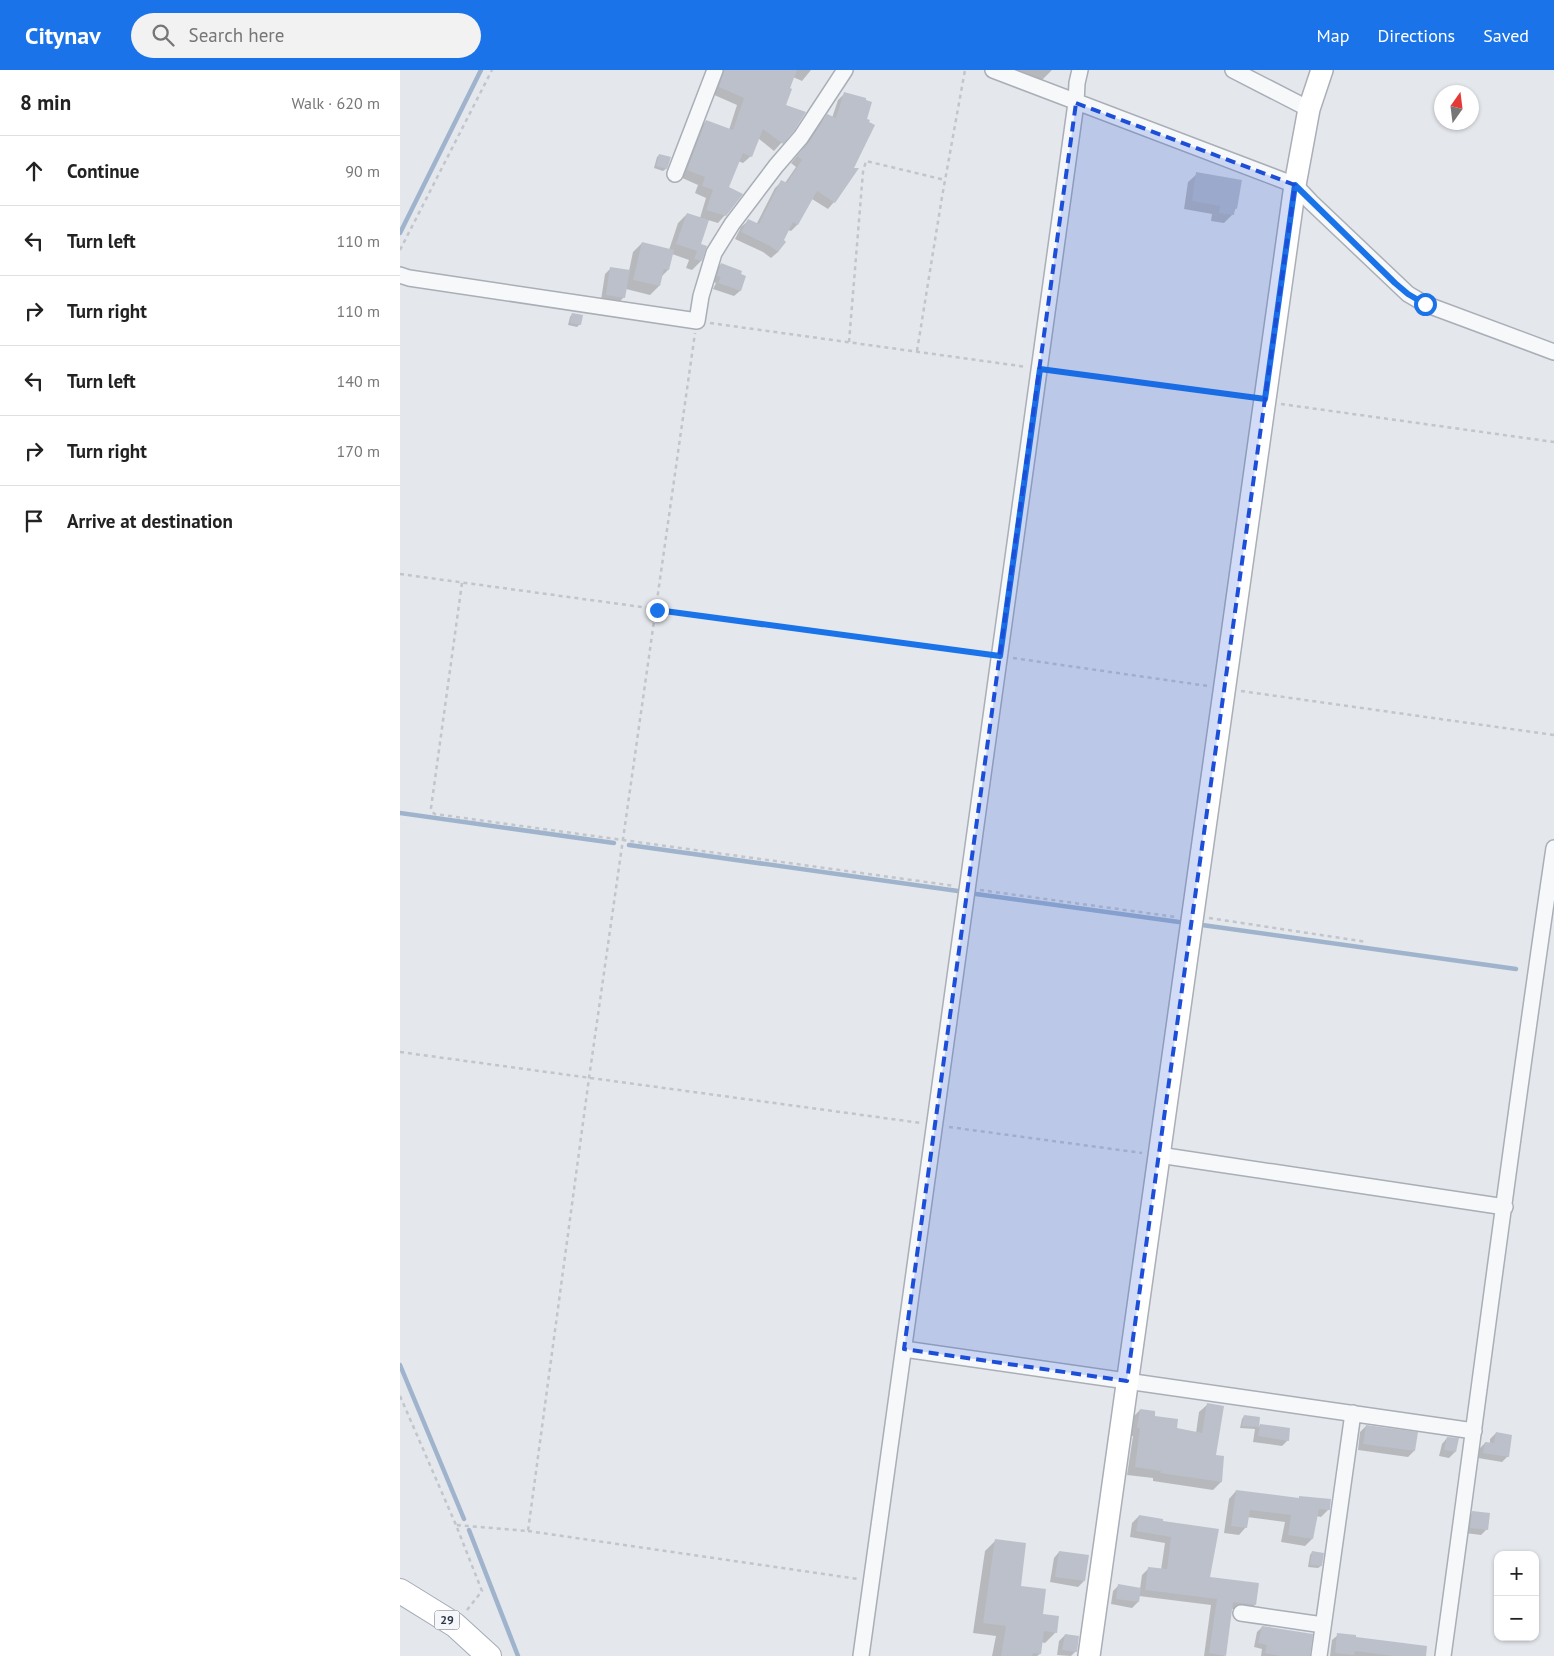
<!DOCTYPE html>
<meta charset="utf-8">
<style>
body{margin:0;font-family:"PT Sans",sans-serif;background:#f2f2f2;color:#222}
.controls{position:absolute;right:15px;bottom:15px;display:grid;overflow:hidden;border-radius:10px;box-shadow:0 1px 4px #0004}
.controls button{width:45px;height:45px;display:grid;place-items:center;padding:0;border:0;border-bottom:1px solid #e0e0e0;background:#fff;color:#222;font:25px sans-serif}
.compass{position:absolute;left:1034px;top:15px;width:45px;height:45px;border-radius:50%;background:#fff;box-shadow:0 1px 4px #0004;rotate:14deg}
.stop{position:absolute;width:15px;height:15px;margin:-11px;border:4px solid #1a73e8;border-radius:50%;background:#fff}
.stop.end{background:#1a73e8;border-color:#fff;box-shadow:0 1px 5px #0008}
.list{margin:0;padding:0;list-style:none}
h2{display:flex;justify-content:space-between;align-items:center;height:65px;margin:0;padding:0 20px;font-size:21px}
h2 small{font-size:16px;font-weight:400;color:#767676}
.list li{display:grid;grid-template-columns:32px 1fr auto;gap:15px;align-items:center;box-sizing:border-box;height:70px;padding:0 20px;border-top:1px solid #e0e0e0}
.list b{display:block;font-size:19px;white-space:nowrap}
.list em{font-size:16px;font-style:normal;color:#767676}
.icon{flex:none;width:28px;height:28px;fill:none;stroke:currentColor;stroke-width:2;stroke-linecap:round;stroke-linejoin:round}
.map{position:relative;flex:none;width:1154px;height:1586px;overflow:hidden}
header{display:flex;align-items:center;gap:30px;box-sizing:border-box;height:70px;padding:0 25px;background:#1a73e8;color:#fff}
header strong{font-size:24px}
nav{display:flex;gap:28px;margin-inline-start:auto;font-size:18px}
.search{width:350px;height:45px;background:#f2f2f2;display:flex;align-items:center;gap:12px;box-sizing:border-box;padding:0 18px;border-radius:28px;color:#767676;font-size:19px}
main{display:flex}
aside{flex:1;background:#fff}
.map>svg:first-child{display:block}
</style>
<header>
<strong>Citynav</strong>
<div class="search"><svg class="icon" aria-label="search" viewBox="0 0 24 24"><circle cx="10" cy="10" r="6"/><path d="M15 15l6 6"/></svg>Search here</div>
<nav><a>Map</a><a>Directions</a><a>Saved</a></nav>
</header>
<main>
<aside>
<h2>8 min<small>Walk · 620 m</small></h2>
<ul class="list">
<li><svg class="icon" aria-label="ahead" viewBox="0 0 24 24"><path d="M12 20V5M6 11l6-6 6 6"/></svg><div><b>Continue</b></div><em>90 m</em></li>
<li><svg class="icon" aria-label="left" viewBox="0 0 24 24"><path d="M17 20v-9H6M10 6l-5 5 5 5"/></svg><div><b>Turn left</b></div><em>110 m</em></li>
<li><svg class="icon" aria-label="right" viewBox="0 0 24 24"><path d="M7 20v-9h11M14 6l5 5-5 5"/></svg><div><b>Turn right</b></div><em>110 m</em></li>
<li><svg class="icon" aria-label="left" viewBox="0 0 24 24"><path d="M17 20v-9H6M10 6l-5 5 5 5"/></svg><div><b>Turn left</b></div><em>140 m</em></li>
<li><svg class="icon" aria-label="right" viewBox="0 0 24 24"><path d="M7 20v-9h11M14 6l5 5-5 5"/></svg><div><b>Turn right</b></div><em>170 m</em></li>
<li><svg class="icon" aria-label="arrive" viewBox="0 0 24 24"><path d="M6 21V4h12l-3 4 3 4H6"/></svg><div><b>Arrive at destination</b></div></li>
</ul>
</aside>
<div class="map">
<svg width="1154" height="1586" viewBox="0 0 1154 1586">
<rect width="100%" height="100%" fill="#e4e7ec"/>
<path fill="#0003" d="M319 0H411L402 11 393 7 385 36 392 61 374 81 358 68 351 86 343 93 338 91 328 117 325 145 318 153 308 150 299 175 301 191 292 200 286 198 289 190 272 184 268 200 261 207 259 216 250 225 226 219 224 227 218 233 201 230 205 204 211 198 229 201 233 182 242 173 269 180 278 153 287 144 300 148 306 128 295 123 298 115 280 107 299 59 306 51 329 60 337 35 312 24Z
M617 0H652L635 17Z
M445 23 434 132 428 139 412 129 397 155 391 161 388 160 378 182 371 188 363 182 335 169 341 157 348 151 356 155 375 118 381 112 385 113 396 97 391 93 402 80 421 52 428 45 432 48 438 30Z
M259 85 266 99 263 101 254 98 257 87Z
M797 104 836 138 832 145 824 153 811 151 812 144 784 139 788 112Z
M321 194 345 207 340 221 334 226 313 219 316 213 312 211 315 200Z
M172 244 180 254 177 257 168 255 170 247Z
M808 1334 814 1386 821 1412 813 1420 753 1411V1408L727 1405 733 1366H730L732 1348 740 1340 775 1359 796 1363 799 1342Z
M844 1346 859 1348 858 1358 860 1355 888 1370 882 1376 853 1372 855 1359 840 1358 842 1349Z
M966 1356 1016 1363 1014 1381 1008 1387 958 1380 960 1362Z
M1096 1363 1108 1386 1102 1392 1078 1388 1079 1379 1085 1373 1090 1374V1369Z
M1047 1368 1057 1369 1055 1382 1049 1388 1039 1386 1042 1374Z
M836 1421 898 1429 900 1427 929 1439 921 1447 916 1446 912 1469 905 1476 881 1472 885 1452 847 1447 846 1457 839 1465 824 1463 829 1429Z
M1073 1442 1086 1460 1081 1465 1065 1463 1067 1448Z
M739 1446 762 1450 808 1508 855 1535 849 1541 831 1539 824 1586H804L811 1535 739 1526 738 1532 732 1538 711 1534 713 1521 718 1516 740 1519 742 1505 749 1498 761 1500 765 1473 730 1467 732 1453Z
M596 1470 619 1517 656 1562 645 1573 641 1572 640 1584 637 1586H592L596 1566 573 1563 585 1481Z
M659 1482 684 1511 678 1517 650 1512 654 1488Z
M912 1482 921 1496 918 1498 908 1497 910 1485Z
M862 1557 909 1586H861L862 1579 854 1577 857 1562Z
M665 1565 676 1581 671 1586 657 1585 659 1571Z
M938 1565 955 1568 1025 1586H930L932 1570Z"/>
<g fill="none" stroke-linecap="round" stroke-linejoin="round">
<path stroke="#9fb4cc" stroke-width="4.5" d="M0 163 81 0
M0 743 214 773
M229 775 558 821
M576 824 779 852
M802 855 1116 899
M0 1295 64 1449
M69 1460 118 1586"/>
</g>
<path fill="#bbc0ca" d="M324 0H397L390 18 392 19 386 35 406 42 394 61 383 74 363 59 352 87 343 83 329 117 343 124 326 146 306 140 313 120 302 116 305 107 287 100 306 50 333 60 344 28 319 17Z
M444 22 466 28V30L472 32 467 49 470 50 469 52 475 55 454 98H459L435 133 417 121 398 155 393 152 384 170 386 172 378 182 370 176 341 162 348 149 359 154 381 110 387 113 402 90 397 86 409 72 427 44 436 48Z
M259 84 271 87 267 99 256 96Z
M796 102 842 110 837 139 835 138 834 145 819 143 820 136 792 131Z
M287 143 309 150 301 174 307 176 302 191 294 189 297 181 276 174Z
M242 172 274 180 269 200 264 199 260 216 233 210Z
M321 193 342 201 341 204 346 206 341 221 318 213 321 207 317 206Z
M210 197 230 200 225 228 206 225Z
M172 243 183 245 181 255 170 253Z
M807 1333 824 1336 816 1385 824 1386 822 1412 760 1403 761 1401 735 1397 740 1358H737L740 1339 755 1341V1346L778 1349 777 1358 802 1363Z
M844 1345 860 1347 859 1357 842 1356Z
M860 1354 890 1358 889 1371 858 1366Z
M966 1355 1018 1362 1015 1381 963 1374Z
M1096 1362 1112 1365 1109 1387 1083 1383 1085 1372 1094 1373Z
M1047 1367 1059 1368 1056 1382 1044 1380Z
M836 1420 899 1428V1426L931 1429 930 1440 919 1439 913 1469 888 1465 891 1445 850 1440 847 1458 831 1456Z
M1072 1441 1090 1443 1088 1460 1070 1458Z
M739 1445 763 1449V1451L819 1459 810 1507 859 1513 856 1535 833 1532 826 1586 809 1583 817 1529 745 1520 748 1497 767 1499 771 1467 736 1461Z
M595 1469 626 1473 621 1516 646 1519 643 1544 659 1546 657 1563 644 1561 641 1584 633 1583 632 1586H601L606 1556 583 1553Z
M659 1481 689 1485 685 1511 655 1507Z
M912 1481 924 1483 922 1496 910 1495Z
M718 1514 741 1518 739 1532 716 1529Z
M862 1556 913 1564 910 1586H881L865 1583 867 1575 858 1573Z
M937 1563 956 1565V1567L1027 1576 1026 1586H993L955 1581 954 1585 935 1583Z
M665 1564 679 1566 677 1582 662 1580Z"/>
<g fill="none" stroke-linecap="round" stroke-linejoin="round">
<g stroke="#a9aeb7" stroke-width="18">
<path id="street" d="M593 0 895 115 911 132 1008 224 1025 234 1154 282
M833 0 909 39
M275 104 315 0
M0 205 9 208 297 251 301 226 314 183 332 154 376 96 401 67 445 0
M759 1085 1105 1137
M504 1279 1074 1361
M841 1543 923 1555
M461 1586 676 33 677 13 680 0
M919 1586 953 1343
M1043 1586C1080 1317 1114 1047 1154 778"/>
</g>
<g stroke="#a9aeb7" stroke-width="24">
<path id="secondary" d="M689 1586 895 115 909 39 922 0"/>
</g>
<g stroke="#a3abb8" stroke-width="26">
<path id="primary" d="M0 1521 55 1555 89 1586"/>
</g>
<path stroke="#c2c5cb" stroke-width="2.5" stroke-dasharray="4 4" stroke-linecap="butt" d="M0 180 92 0
M310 253 627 297
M449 272 463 102 466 91 545 110
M517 281 542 127 565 0
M652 300 850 327
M881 334 1154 372
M0 504 586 584
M62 513 31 738 32 742 35 744 555 816
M613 588 808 616
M841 621 1154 665
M580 820 776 847
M809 848 967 872
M0 982 521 1053
M549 1057 742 1083
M0 1326 56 1455
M128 1461 458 1509
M67 1540 82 1521 56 1455 128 1461 189 1008 295 263"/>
<use href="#street" stroke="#f7f8fa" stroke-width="15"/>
<use href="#secondary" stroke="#fff" stroke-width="21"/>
<use href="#primary" stroke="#fff" stroke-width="24"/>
</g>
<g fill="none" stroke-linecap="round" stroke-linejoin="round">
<path stroke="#1a73e8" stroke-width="6" d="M257 540 600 586 640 299 865 329 895 115 995 213 1008 224 1025 234"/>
</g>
<path fill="#1d4ed8" fill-opacity="0.2" stroke="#1d4ed8" stroke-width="4" stroke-dasharray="10 6" stroke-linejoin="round" d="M676 33 895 115 727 1311 504 1279Z"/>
<g text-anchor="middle" stroke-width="4.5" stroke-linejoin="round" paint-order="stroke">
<rect fill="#f4f6f9" stroke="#676e7b" stroke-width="1" x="34.5" y="1540.5" width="25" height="19" rx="4"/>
<g font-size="12" font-weight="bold" fill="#2b3445">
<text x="47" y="1554">29</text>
</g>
</g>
</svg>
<div class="controls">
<button>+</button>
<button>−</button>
</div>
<svg class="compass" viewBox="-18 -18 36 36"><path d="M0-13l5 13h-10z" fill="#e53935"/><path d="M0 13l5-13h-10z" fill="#767676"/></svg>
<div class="stop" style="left:1025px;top:234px"></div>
<div class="stop end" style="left:257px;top:540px"></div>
</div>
</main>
